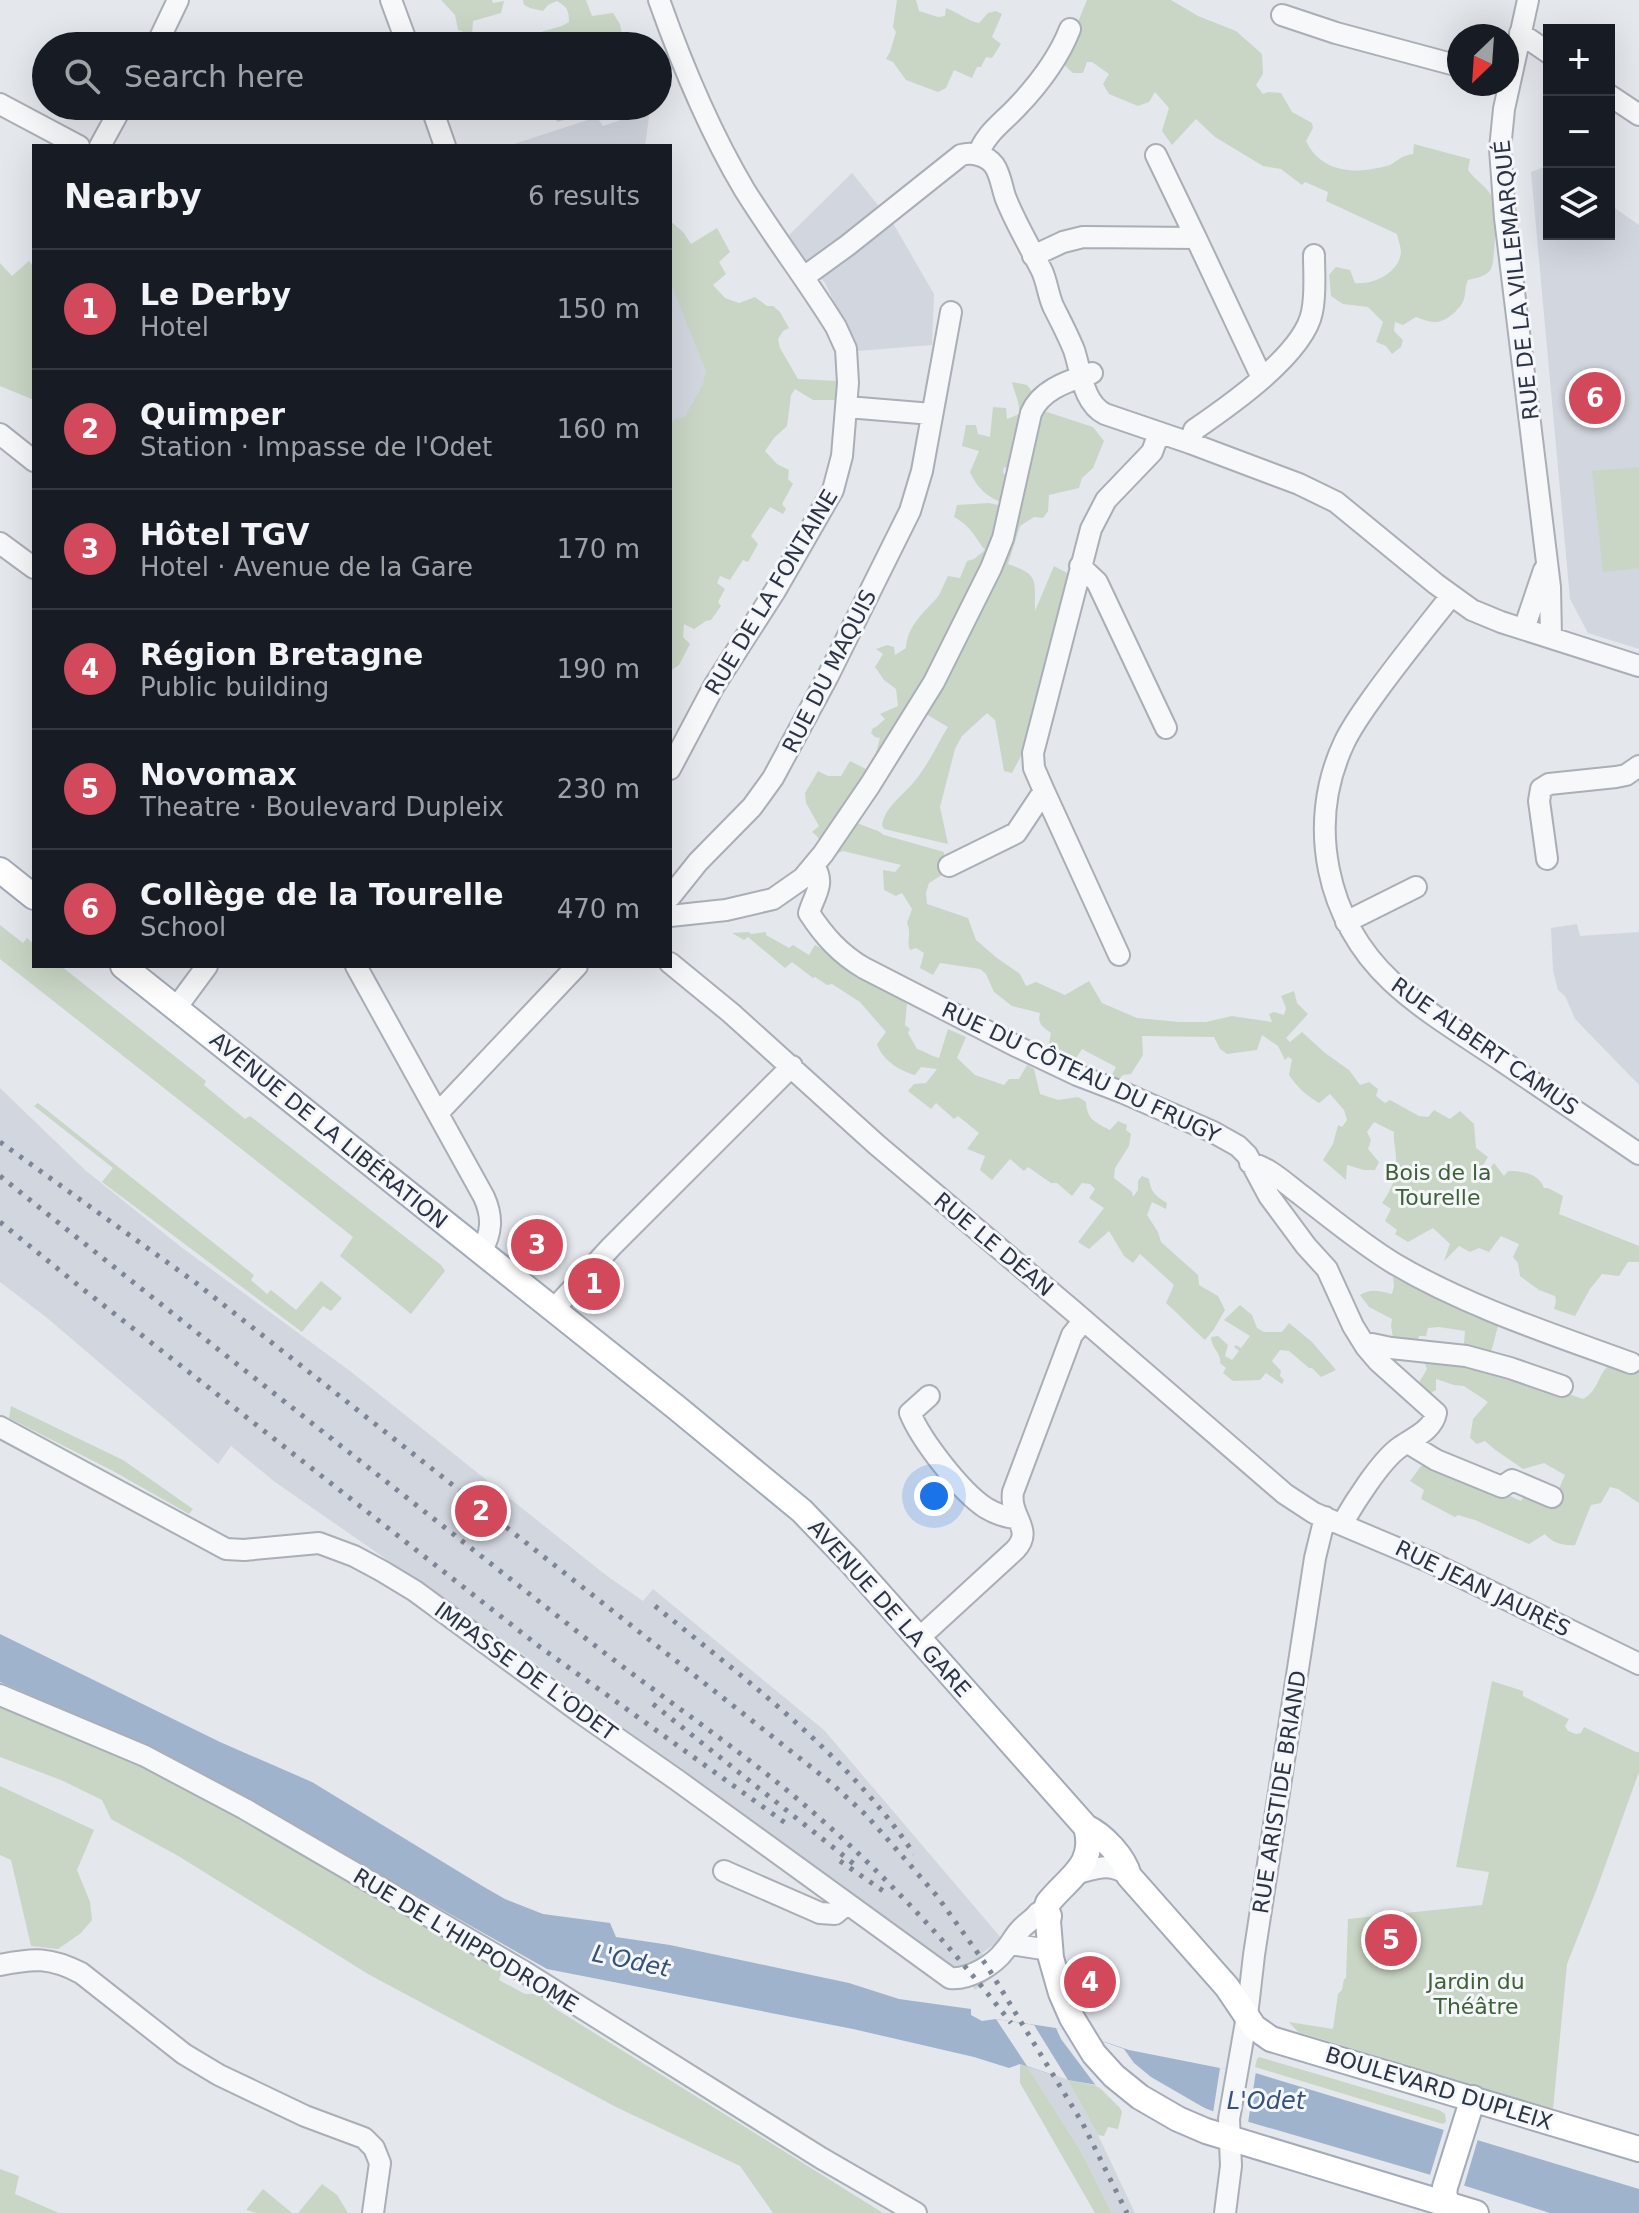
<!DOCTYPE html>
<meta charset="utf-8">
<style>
body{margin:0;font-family:"DejaVu Sans",sans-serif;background:#20242c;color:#f1f3f6}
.controls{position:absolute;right:24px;top:24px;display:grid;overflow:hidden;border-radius:0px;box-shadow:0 8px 32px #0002}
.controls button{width:72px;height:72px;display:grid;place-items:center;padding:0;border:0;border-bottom:2px solid #363941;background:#171b24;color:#f1f3f6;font:40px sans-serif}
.compass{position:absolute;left:1447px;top:24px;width:72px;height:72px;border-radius:50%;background:#171b24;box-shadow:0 8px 32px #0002;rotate:205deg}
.you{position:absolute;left:934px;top:1496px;width:28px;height:28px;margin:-20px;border:6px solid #fff;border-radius:50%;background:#1a73e8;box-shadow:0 0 0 12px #1a73e833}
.badge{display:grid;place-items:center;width:52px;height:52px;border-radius:50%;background:#d1495b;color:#fff;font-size:26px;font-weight:700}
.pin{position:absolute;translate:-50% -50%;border:4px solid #fff;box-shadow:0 2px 8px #0006}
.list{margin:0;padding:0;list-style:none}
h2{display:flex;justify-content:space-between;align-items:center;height:104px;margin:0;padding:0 32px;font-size:34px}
h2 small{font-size:26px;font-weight:400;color:#9ea1a6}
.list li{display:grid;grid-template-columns:52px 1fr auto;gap:24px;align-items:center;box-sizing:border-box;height:120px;padding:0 32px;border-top:2px solid #363941}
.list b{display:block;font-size:30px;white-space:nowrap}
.list p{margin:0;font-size:26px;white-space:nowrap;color:#9ea1a6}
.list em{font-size:26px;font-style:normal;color:#9ea1a6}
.icon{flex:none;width:44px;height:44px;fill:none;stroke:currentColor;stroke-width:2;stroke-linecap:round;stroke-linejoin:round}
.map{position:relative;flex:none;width:1639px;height:2213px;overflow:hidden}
.search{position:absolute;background:#171b24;box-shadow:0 8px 32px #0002;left:32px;top:32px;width:640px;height:88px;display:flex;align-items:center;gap:20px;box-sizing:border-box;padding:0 28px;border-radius:44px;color:#9ea1a6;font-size:30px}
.panel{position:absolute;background:#171b24;box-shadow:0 8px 32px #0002;left:32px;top:144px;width:640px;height:824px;border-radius:0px}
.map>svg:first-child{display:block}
</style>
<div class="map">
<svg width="1639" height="2213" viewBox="0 0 1639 2213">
<rect width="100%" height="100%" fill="#e4e7ec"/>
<path fill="#d2d6de" d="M650 110 645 146H508L597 117 603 126Z
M1549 165V234H1609V204L1639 225V649L1588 633 1570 599 1531 172Z
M852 173 894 225 934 294 932 345 858 351 825 283 786 238Z
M670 283 695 331 710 376 670 454Z
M1577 924 1580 936 1639 932V1085L1575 1019 1565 996 1558 990 1553 971 1551 928Z
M0 1088 85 1170 181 1247 350 1371 607 1576 643 1601 653 1589 824 1730 1002 1939 982 1953 997 1974 975 1990 959 1967 945 1964 513 1647 275 1482 231 1446 218 1464 46 1317 0 1282Z
M1027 2066 1068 2080 1098 2135 1135 2213H1112L1082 2153Z"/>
<path fill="#c9d6c5" d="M441 0H492L493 3 504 1 501 13 473 21 472 35 458 30 455 15Z
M523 0H586L592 16 613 13 620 24 622 34 617 42 609 46H509L544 31 562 26 569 22C569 10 567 7 557 1L548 5 543 11 530 8 524 5Z
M897 0H916L919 11 938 17 945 16 946 8C957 12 968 21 979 23L988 13 996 11 1002 14 992 37 1001 44 992 58 986 57 981 67H977L972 78 954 70 946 88 938 92 906 80 893 62 886 59 890 52 896 32 893 27Z
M1087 0H1171L1198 16 1236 31 1262 54 1263 74 1256 85 1263 94 1268 92 1281 93 1292 112 1312 123 1313 128 1306 141C1318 167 1345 174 1372 169 1377 168 1385 167 1390 165 1400 159 1401 156 1413 154L1414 144 1470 159 1468 170C1475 180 1489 188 1493 199 1497 208 1495 262 1491 269 1486 277 1475 278 1468 280 1465 286 1466 292 1464 299 1461 309 1445 323 1434 322 1428 322 1422 319 1416 317L1403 325 1395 322 1394 331 1403 340 1401 347 1392 354 1386 346 1376 342 1383 322 1368 307 1343 304 1331 296 1329 275 1336 267 1350 270 1355 283C1372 285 1398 274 1401 253 1401 247 1398 239 1397 234L1326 201 1328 192 1305 182 1302 185 1281 169 1263 166 1215 137 1196 119 1172 145 1162 131 1169 108 1155 92 1149 102 1138 106 1109 94 1103 84 1109 74 1092 62H1087L1083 73H1073L1064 65 1071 39Z
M553 106H628L591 111 558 122 547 111Z
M670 221 683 232 691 244 717 228 730 252 719 262 726 274 713 285 725 298 739 303 755 297 767 306H773L780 312 789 328 783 331 778 339 780 348 798 379 837 381 836 400H813L795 389 791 395 787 426 774 438 765 451 777 464 789 470 788 479 793 484 782 504 786 509 783 514 770 507 751 536 758 544 748 562 743 560 730 580 720 576 717 583 725 589 718 602 721 606 711 620 706 621 694 629 684 624 683 637 690 644 679 665 670 671V427L674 419 685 417 703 384 706 371 670 282Z
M29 261 34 267V400L0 386V263L12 276Z
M1012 382 1027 385 1033 393 1041 410 1093 427 1104 441 1093 468 1082 478 1079 488 1049 495 1048 511 1043 518 1034 517 1020 526 1008 564C1041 575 1034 581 1035 611L1054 566 1067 573 1061 613 1021 756 1012 773 1004 771 995 720 987 713 962 736 955 749 940 807 948 844 884 829 882 825C886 804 905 795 917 778 929 763 938 743 948 727L914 707 879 761 875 757 880 738 875 737 871 733 873 728 876 727 885 719 880 714 898 706 896 689 884 680 875 667 883 654 876 649 887 645 894 647 895 655 906 648C907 627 922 614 936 599 941 594 944 583 948 576L960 578 967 561 974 559 985 550C973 535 972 527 954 517L957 505 989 503 1012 508 1020 476 1004 467 1003 472 1011 484 1002 502C987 498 976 486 970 472L979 451 962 446 966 425H976L978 434 990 437 993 407 1006 408 1007 419 1019 414C1020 402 1015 395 1012 382Z
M1639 467V568L1603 572 1592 471Z
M850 761 872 772 854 822 878 831 884 835 944 852 945 873 929 883 926 893 927 904 968 918 976 940 997 958 1020 974 1026 986 1036 982 1065 995 1089 981 1102 1003 1137 1018 1179 1022H1206L1232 1016 1272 1022 1269 1014 1274 1012 1284 1015 1286 1008 1281 996 1294 991 1297 1003 1308 1014 1286 1038 1290 1042 1302 1032 1325 1053 1349 1070 1360 1085 1369 1082 1378 1089 1376 1096 1385 1103 1390 1100 1419 1116 1428 1117 1434 1110 1450 1119 1460 1111 1474 1124 1476 1148 1488 1157 1480 1170 1486 1174 1494 1163 1504 1176 1508 1171C1522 1171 1539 1173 1544 1188H1548L1563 1196 1559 1214 1639 1246V1262H1628L1619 1276 1602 1274 1590 1289 1575 1316 1554 1309 1556 1301 1555 1296 1539 1290 1520 1276 1518 1263 1513 1257 1519 1244 1501 1236 1489 1252 1479 1248 1470 1252 1459 1246 1444 1261 1450 1244 1433 1228 1408 1242 1395 1234 1397 1230 1385 1221 1391 1209 1382 1203C1392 1189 1397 1176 1396 1159 1396 1149 1393 1142 1394 1132L1374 1122 1367 1132 1371 1140 1368 1149 1379 1162 1375 1170H1364L1347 1165 1346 1180 1323 1160 1333 1144 1338 1125 1342 1127 1347 1120 1344 1110 1330 1094 1319 1103C1307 1096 1297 1087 1289 1075L1292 1059 1288 1057 1285 1060 1278 1046 1262 1035 1257 1050 1227 1054 1220 1049 1214 1037 1142 1036 1143 1055 1131 1074 1123 1075 1118 1080 1110 1079 1116 1067 1082 1049 1072 1064 1047 1054 1051 1033C1043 1027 1037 1024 1040 1013L1012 1006 994 992 986 974 980 969 940 963 933 975 920 968 924 953 916 948 910 950C906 940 912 935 907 923L912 909 902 893 896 896 884 890 883 870 895 872 901 865 843 851 831 856C825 849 820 837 812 832L819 826 806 803 805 793 818 771 828 776H841Z
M0 925 23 943 27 938 34 944V966H61L206 1081 204 1085 245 1119 250 1116 441 1265 445 1271 411 1314 340 1256 353 1237 0 959Z
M749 932 751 934 766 932V935L789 948 793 945 809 955 815 945C833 954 846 967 863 978 878 987 894 994 907 1004L905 1025 910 1029 908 1033 917 1049C925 1051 930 1056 939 1058L948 1029 966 1037 957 1058 975 1075 1004 1085 1009 1079H1019L1027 1065 1034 1069 1040 1094 1058 1100 1078 1097 1086 1102C1087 1120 1095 1122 1110 1130L1118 1121 1127 1125 1126 1130 1131 1134 1129 1146 1115 1168 1114 1178 1132 1192 1133 1197 1138 1190V1181L1142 1176 1149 1179C1151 1193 1156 1196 1167 1203L1166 1209 1152 1202 1147 1215 1158 1232 1161 1242 1198 1275 1199 1285 1218 1296 1225 1310 1214 1329 1205 1340C1191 1328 1180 1315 1166 1303L1174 1285 1140 1254 1133 1263 1124 1256 1109 1231 1089 1249 1078 1242 1104 1208 1089 1198 1095 1189 1090 1184 1082 1183 1072 1196 1057 1183H1051L1028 1167 1024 1171 1010 1159 992 1180 980 1170 985 1156 967 1149 979 1133 958 1116 954 1119 936 1103 931 1109 908 1091 914 1084 926 1083 937 1069 921 1067 915 1075C900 1071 882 1060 877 1044L886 1032 860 1002 832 984 827 985 815 977 813 978 792 962 785 968 748 937 744 940 732 933Z
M38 1103 254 1275 251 1280 267 1294 271 1290 296 1310 321 1281 342 1298 331 1311 323 1306 302 1332 102 1182 113 1168 34 1106Z
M1393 1277 1470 1315 1498 1326 1490 1356 1500 1370 1583 1399C1601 1389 1597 1371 1613 1363L1639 1371V1503L1618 1489 1610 1487 1601 1503 1591 1505 1575 1545C1564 1546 1552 1543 1545 1534L1529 1544 1475 1520 1458 1515 1455 1517 1421 1499 1424 1490 1410 1481 1421 1466 1436 1465 1445 1467 1521 1501 1527 1491 1554 1500 1565 1475 1544 1463 1523 1469 1494 1449 1485 1441 1477 1444 1470 1438 1473 1419 1488 1402 1464 1386 1454 1385 1436 1379V1390L1431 1393 1425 1392 1417 1386 1427 1369 1422 1357 1463 1356 1465 1331 1439 1327 1428 1328 1426 1336H1419L1416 1344H1394L1391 1326 1392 1319 1369 1307 1360 1295C1371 1288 1379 1291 1392 1294L1394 1286Z
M1240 1305 1252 1315 1257 1328 1264 1332H1282L1289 1323 1312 1342 1336 1370 1321 1377 1312 1368H1309L1289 1351 1280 1350 1272 1361 1281 1371 1280 1376 1284 1380 1282 1384 1266 1373 1260 1380 1233 1381 1223 1373 1226 1368 1220 1363C1222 1354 1211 1348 1211 1337L1218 1336 1228 1345 1225 1356 1232 1360 1239 1351 1234 1347 1236 1345 1241 1348 1250 1336 1224 1320Z
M11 1406 123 1460 193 1509 189 1514 113 1471 9 1418Z
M1492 1681 1523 1691V1696L1569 1719 1565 1726 1568 1731 1576 1734 1581 1733 1584 1727 1636 1752H1639V1772L1596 1891 1567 1964 1553 2109 1298 2032 1289 2022 1333 2029 1338 1994 1342 1990 1344 1979 1346 1978 1348 1919 1482 1905 1489 1872 1456 1867Z
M0 1706 142 1767 211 1801 502 1971 499 1980 525 1994H540L551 2006 883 2213H773L740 2166 614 2106 368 1974 180 1857 111 1819 102 1800 61 1780 0 1757Z
M0 1786 94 1830 77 1870 90 1902 92 1920 81 1933 58 1949 31 1946 11 1860 0 1855Z
M1259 2057 1439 2110 1445 2114 1446 2122 1443 2124 1255 2067 1257 2059Z
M1020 2064 1027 2066 1082 2153 1112 2213H1095L1020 2083Z
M1068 2080 1098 2086 1120 2108 1122 2112 1118 2129 1108 2127 1104 2136 1098 2135Z
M0 2169 19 2176 15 2194 59 2213H0Z
M322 2184 337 2195 348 2213H298Z
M263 2189 292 2213H257L246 2210Z"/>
<path fill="#9fb4cc" d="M0 1634 220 1742 312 1782 484 1887 505 1899 543 1914 610 1923 616 1937 670 1945 849 1983 899 1999 971 2009V2015L982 2021 996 2019 1056 2028 1081 2034 1129 2050 1220 2068 1252 2072 1639 2189V2213H1550L1431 2175 1215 2112 1183 2100 1068 2080 1020 2064 1009 2068 974 2057 853 2029 547 1969 168 1755 0 1682Z"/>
<path fill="#e4e7ec" d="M996 2019 1034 2025 1068 2080 1027 2066Z
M1056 2028 1081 2034 1124 2049 1134 2063 1151 2077 1208 2110 1162 2098 1097 2087 1061 2039Z
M1220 2068 1256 2071 1248 2123 1213 2113Z
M1445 2126 1478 2139 1464 2186 1430 2175Z"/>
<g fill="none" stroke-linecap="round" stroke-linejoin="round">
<g stroke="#a9aeb7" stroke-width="24">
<path id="minor" d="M391 0 408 46
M659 0C682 65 709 130 744 189 773 236 807 280 836 327L846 349 848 383 842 456 833 490 775 591 714 686 670 769
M1528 0 1504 109 1500 149 1505 218 1550 587 1551 637
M1282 15 1336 33 1459 66
M1520 33 1549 53
M156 46 178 0
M1609 95 1639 115
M0 104 79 146
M431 106 445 146
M100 146 122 106
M978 155C985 134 1002 123 1017 107 1038 85 1059 57 1070 29
M1156 155 1196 238
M1033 256 1063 242 1083 237 1196 238 1262 378
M804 277 848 245 961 155C972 152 986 155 994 165 1001 175 1002 189 1006 199 1016 224 1030 247 1042 271 1047 282 1048 294 1053 306 1060 320 1068 335 1074 350 1081 371 1083 403 1105 414L1190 443 1194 430C1229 406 1304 354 1312 312 1316 294 1314 274 1314 255
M847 407 932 414
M0 434 34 461
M1190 443 1299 484 1336 502 1436 584 1472 610 1501 622 1639 666
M0 543 34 568
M1080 566 1097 582 1166 728
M1451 596C1425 629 1398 662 1373 697 1363 711 1352 726 1344 743 1306 824 1326 920 1391 981 1423 1011 1462 1034 1499 1059 1545 1090 1592 1122 1639 1154
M1524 629 1544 570
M1044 791 1119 955
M1547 859 1539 801 1541 789 1549 784 1616 777 1626 775 1639 766
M814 866C826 884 814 895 809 913 824 936 840 954 864 968L1018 1047 1077 1075 1124 1093 1213 1132 1238 1146 1247 1155 1269 1196 1306 1246 1327 1269 1353 1326 1366 1347 1378 1361 1436 1413C1433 1430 1413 1438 1400 1447 1381 1460 1354 1503 1342 1524
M949 866 1016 833 1044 791 1034 768 1033 753 1091 529 1106 500 1152 452 1159 433
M670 897 698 862 752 807 773 778 828 676 910 511 922 471 951 312
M670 916 726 910 773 899 803 878 823 854 870 785 934 682 991 568 1003 538 1031 413C1041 389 1069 381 1092 373
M1346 922 1416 887
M670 963 731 1013 877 1145 1072 1310 1285 1494 1314 1513 1430 1562 1639 1664
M356 966 484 1197C493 1217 492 1233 481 1252
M176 1008 207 966
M438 1113 577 966
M1250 1163C1269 1167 1286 1184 1301 1195 1332 1219 1362 1244 1395 1264 1468 1307 1552 1334 1631 1363
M553 1310 611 1247 792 1066
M1366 1347 1372 1344 1391 1348 1466 1356 1510 1368 1562 1386
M929 1396 910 1413C921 1440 961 1492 986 1508 996 1514 1005 1517 1016 1518
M0 1427 226 1549 244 1550 319 1543 354 1556 382 1571 415 1591 581 1713 677 1780 950 1978C969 1980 994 1965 1005 1950 1011 1944 1014 1936 1020 1930 1026 1923 1034 1919 1038 1913L1046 1909
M1408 1443 1436 1460 1502 1487 1512 1480 1552 1497
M918 1639 1015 1550C1035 1529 1009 1518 1013 1492L1072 1335 1084 1320
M0 1695 145 1756 245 1809 523 1971 821 2158 916 2213
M724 1871 820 1913 835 1914 847 1904
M1078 1873C1097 1868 1112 1862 1129 1876
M1010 1944 1049 1950
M0 1965C34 1958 50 1957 81 1973L184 2054 219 2075 305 2116 364 2138 374 2148 380 2163 373 2213
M1225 2213 1231 2166 1229 2119 1247 2016 1254 1955 1315 1558 1325 1517"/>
</g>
<g stroke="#a3abb8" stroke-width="28">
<path id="major" d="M0 870 34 897
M123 966 677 1408 802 1511 851 1562 1086 1827C1103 1835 1124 1857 1129 1876L1227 1987 1254 2027 1271 2039 1639 2149
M1086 1827C1097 1866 1067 1878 1048 1903L1046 1909 1049 1916 1048 1921 1051 1958 1061 1993 1072 2018 1094 2054 1114 2076 1140 2097 1178 2119 1206 2131 1476 2213
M1449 2205 1444 2195 1445 2187 1473 2098"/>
</g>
<use href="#minor" stroke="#f7f8fa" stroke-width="20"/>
<use href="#major" stroke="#fff" stroke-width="24"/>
<path stroke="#7d8696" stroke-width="5" stroke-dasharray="4 8" stroke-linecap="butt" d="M0 1142 196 1283 830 1782 866 1815 897 1850 937 1896 987 1966 1083 2124 1127 2213
M0 1176C192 1330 386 1481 579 1633 652 1691 730 1742 801 1802 879 1868 948 1942 1011 2023
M0 1222 84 1290 540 1647 791 1827
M655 1606C746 1680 849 1756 914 1854
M653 1704 854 1864
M840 1861 889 1895"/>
</g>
<g text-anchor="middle" stroke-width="6" stroke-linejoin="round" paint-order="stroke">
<g font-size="22" fill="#2b3445" stroke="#f4f6f9">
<text transform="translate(1516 280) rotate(-96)" y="8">RUE DE LA VILLEMARQUÉ</text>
<text transform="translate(771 592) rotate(-59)" y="8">RUE DE LA FONTAINE</text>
<text transform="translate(829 671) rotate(-63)" y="8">RUE DU MAQUIS</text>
<text transform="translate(1485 1046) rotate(35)" y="8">RUE ALBERT CAMUS</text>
<text transform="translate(1081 1072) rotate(25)" y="8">RUE DU CÔTEAU DU FRUGY</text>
<text transform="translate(329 1130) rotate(39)" y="8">AVENUE DE LA LIBÉRATION</text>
<text transform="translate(994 1244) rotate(40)" y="8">RUE LE DÉAN</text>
<text transform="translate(1483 1588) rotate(26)" y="8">RUE JEAN JAURÈS</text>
<text transform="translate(890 1608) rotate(48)" y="8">AVENUE DE LA GARE</text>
<text transform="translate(526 1671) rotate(36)" y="8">IMPASSE DE L'ODET</text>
<text transform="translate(1279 1792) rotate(-81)" y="8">RUE ARISTIDE BRIAND</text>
<text transform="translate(466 1940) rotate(31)" y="8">RUE DE L'HIPPODROME</text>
<text transform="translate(1439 2088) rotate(17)" y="8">BOULEVARD DUPLEIX</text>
</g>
<g font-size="22" fill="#3f6138" stroke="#f4f6f9">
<text x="1438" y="1180">Bois de la<tspan x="1438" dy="25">Tourelle</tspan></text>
<text x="1476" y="1989">Jardin du<tspan x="1476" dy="25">Théâtre</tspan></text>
</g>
<g font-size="24" font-style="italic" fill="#34527a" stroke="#f4f6f9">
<text transform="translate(631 1961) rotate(12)" y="8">L'Odet</text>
<text x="1266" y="2109">L'Odet</text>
</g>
</g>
</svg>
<div class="controls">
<button>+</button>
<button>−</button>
<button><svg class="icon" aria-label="layers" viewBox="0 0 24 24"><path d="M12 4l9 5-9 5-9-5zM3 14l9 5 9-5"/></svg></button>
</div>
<svg class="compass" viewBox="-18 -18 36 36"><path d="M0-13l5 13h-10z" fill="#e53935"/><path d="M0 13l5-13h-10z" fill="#9ea1a6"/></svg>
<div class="you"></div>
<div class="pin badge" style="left:594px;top:1284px">1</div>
<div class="pin badge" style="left:481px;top:1511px">2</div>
<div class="pin badge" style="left:537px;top:1245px">3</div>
<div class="pin badge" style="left:1090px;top:1982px">4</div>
<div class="pin badge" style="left:1391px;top:1940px">5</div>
<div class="pin badge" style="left:1595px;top:398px">6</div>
<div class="search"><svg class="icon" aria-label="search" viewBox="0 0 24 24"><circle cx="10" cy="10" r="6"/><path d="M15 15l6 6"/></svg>Search here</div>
<section class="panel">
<h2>Nearby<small>6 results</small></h2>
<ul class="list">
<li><span class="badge">1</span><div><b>Le Derby</b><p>Hotel</p></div><em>150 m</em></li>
<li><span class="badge">2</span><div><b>Quimper</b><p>Station · Impasse de l'Odet</p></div><em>160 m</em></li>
<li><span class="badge">3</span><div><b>Hôtel TGV</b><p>Hotel · Avenue de la Gare</p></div><em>170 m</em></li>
<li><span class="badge">4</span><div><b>Région Bretagne</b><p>Public building</p></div><em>190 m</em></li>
<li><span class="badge">5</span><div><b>Novomax</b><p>Theatre · Boulevard Dupleix</p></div><em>230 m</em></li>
<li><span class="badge">6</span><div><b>Collège de la Tourelle</b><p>School</p></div><em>470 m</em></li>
</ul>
</section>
</div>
